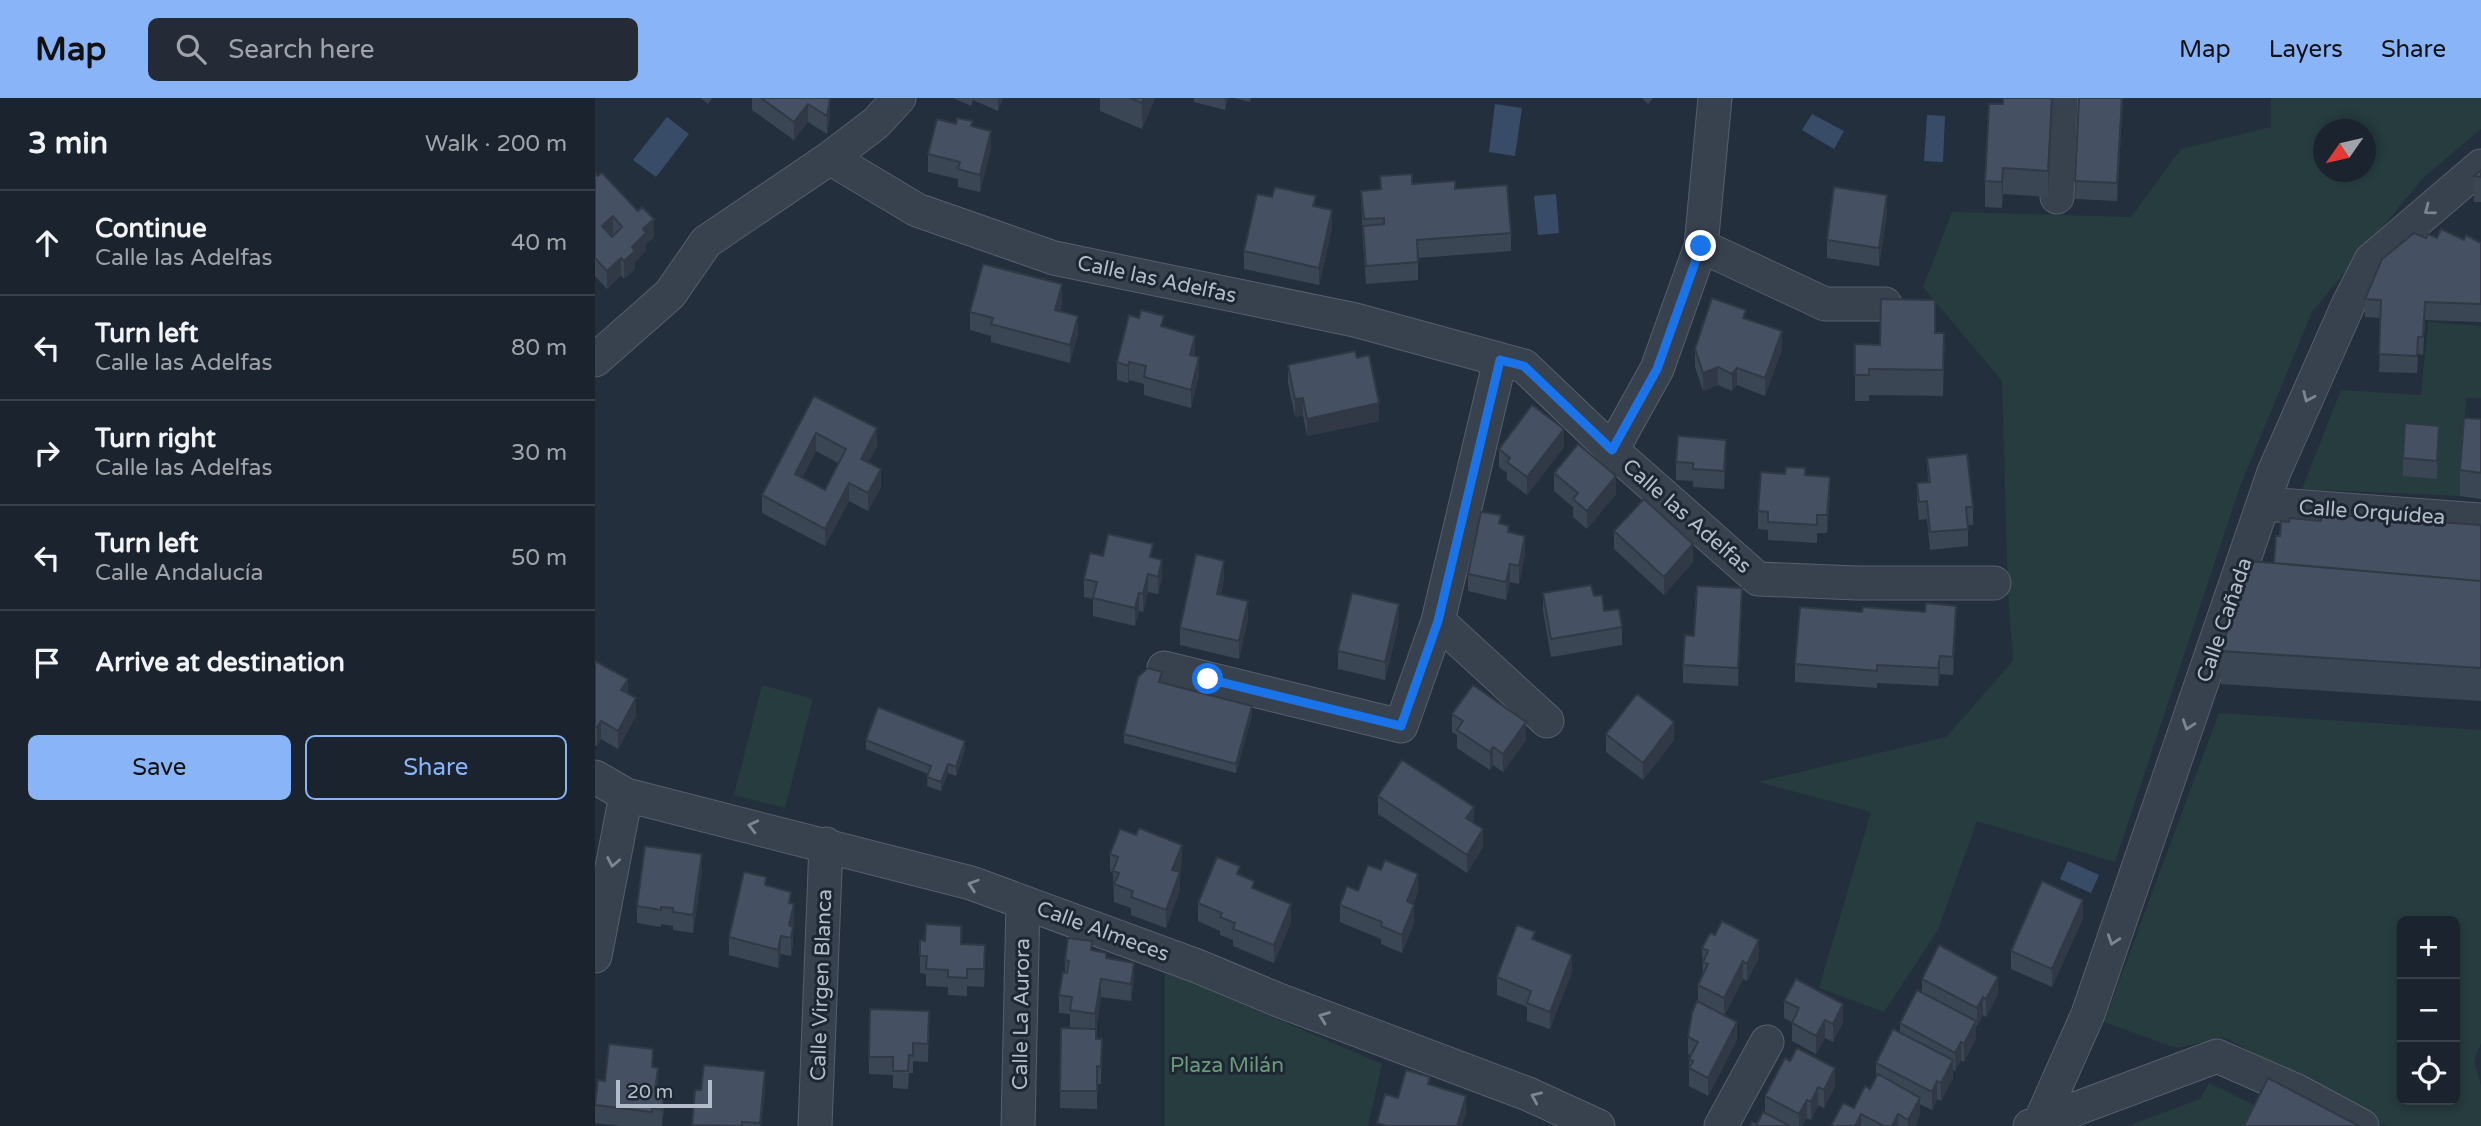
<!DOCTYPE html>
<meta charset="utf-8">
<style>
body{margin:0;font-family:"Varela Round",sans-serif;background:#242b36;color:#f1f3f6}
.controls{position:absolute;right:21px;bottom:21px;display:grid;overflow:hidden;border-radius:10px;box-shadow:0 4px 10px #0003}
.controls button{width:63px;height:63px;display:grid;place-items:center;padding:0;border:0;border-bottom:2px solid #39404a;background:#1b232e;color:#f1f3f6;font:35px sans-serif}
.compass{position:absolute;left:1718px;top:21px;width:63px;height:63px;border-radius:50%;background:#1b232e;box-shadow:0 4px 10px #0003;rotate:236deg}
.scale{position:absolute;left:21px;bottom:18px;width:96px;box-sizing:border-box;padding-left:7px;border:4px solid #b4bcc9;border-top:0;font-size:19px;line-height:24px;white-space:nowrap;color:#b4bcc9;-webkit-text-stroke:5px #1d2633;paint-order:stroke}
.stop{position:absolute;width:21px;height:21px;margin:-16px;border:5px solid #1a73e8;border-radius:50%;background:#fff}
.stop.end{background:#1a73e8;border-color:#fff;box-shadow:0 2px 7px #0008}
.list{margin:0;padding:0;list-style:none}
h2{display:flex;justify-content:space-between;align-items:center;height:91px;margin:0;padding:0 28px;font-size:30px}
h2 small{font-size:23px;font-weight:400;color:#a0a4aa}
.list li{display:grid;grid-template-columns:46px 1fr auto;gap:21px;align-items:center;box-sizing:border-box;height:105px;padding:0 28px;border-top:2px solid #39404a}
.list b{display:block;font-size:26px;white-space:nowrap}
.list p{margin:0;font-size:23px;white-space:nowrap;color:#a0a4aa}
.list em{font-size:23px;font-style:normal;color:#a0a4aa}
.actions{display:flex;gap:14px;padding:21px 28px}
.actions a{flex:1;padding:16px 0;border:2px solid #8ab4f8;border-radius:10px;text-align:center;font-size:24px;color:#8ab4f8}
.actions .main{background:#8ab4f8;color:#111}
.icon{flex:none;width:38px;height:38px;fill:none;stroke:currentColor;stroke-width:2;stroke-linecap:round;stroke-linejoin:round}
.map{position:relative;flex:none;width:1886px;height:1028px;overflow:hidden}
header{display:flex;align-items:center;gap:42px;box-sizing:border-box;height:98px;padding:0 35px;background:#8ab4f8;color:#111}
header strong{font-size:33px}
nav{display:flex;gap:38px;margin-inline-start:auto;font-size:24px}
.search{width:490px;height:63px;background:#242b36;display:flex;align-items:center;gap:18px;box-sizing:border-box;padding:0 24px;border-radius:10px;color:#a0a4aa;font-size:26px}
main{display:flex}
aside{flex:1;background:#1b232e}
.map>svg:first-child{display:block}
</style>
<header>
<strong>Map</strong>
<div class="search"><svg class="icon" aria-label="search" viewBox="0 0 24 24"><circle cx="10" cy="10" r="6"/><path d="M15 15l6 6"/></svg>Search here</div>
<nav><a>Map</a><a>Layers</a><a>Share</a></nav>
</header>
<main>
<aside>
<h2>3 min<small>Walk · 200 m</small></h2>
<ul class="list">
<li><svg class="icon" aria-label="ahead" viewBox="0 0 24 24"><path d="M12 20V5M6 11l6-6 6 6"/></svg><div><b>Continue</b><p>Calle las Adelfas</p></div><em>40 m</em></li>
<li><svg class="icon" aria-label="left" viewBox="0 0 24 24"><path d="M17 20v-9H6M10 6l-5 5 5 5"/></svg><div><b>Turn left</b><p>Calle las Adelfas</p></div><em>80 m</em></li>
<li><svg class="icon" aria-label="right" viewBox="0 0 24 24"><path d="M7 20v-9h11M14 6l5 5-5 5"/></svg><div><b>Turn right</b><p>Calle las Adelfas</p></div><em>30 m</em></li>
<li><svg class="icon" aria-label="left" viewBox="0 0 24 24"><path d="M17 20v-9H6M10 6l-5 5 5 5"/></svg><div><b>Turn left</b><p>Calle Andalucía</p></div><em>50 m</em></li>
<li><svg class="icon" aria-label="arrive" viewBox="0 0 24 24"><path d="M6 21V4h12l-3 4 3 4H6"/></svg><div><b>Arrive at destination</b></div></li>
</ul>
<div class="actions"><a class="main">Save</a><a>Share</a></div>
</aside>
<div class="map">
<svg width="1886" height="1028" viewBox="0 0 1886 1028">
<rect width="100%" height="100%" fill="#242f3e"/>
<path fill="#263c3f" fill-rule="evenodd" d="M1676 0H1886V31L1828 80 1717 214 1644 391 1520 764 1382 723 1343 832 1289 914 1224 890 1276 714 1163 684 1351 639 1418 563 1413 496 1407 283 1328 189 1357 114 1536 119 1586 51 1676 29ZM1728 32H1770V74H1728Z
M1833 224 1886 228V300H1871L1865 398 1707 391 1746 292 1826 297Z
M167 587 218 601 190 710 139 697Z
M1624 615 1886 632V945L1879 963 1886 988V1028H1791L1631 940 1581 950 1509 924ZM1807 823H1860V1002H1807Z
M570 873 787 966 773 1028H570Z
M1614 985 1672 1013 1659 1028H1533L1605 1001Z"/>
<path fill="#394c67" d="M900 6 927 10 920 58 894 54Z
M1217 16 1249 33 1239 51 1207 32Z
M1332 17 1350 18 1348 64 1329 63Z
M72 19 94 36 61 79 38 62Z
M961 96 964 135 943 137 939 98Z
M1473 763 1504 777 1496 795 1465 781Z"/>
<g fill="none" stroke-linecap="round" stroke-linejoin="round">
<g stroke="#565f6c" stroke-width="35">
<path id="minor" d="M235 60 322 112 459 160 760 222 929 268 1017 352 1163 481 1262 485H1399
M1462 99 1466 0
M1106 148 1230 206H1290
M0 262 75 196 111 144 235 60 281 25 304 0
M1017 352 1062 271 1106 148 1120 0
M1669 406 1886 422
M843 523 952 623
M569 570 806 628 843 523 905 262
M0 679 31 697 376 785 602 868 686 903 933 996 1003 1028
M0 858 31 697
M1445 1024 1493 916 1679 374 1753 207 1776 162 1886 68
M220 1028 231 746
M423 1028 428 804
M1126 1028 1172 944
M1435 1028 1622 958 1702 993 1767 1028"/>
</g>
<use href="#minor" stroke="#38414e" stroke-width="33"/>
</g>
<path fill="#3b4654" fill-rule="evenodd" d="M106 0H117L113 6Z
M157 0H234L235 19 232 36 213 24 199 42 157 12Z
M358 0H408L403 13 378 2 376 8Z
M505 0H560L547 31 505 13Z
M599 0H633L630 12 599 4Z
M639 0H656L655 4Z
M1047 0H1058L1053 6Z
M1458 0 1453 99 1408 96 1407 110 1390 109V83L1408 6Z
M1484 0H1528L1522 103 1480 101Z
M361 26 378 28 396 50 385 94 363 89V81L333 74V56Z
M1886 72V104H1879V78Z
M0 75 59 139 51 146V153L40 164V171L29 181 26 177 12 191 0 178Z
M785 78 817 86 860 91 916 135V153L823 160V182L771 186 768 146 766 93 785 92Z
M721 108 737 130 724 187 649 171V153Z
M1292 115 1284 168 1232 160V142Z
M1831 140 1869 142 1886 145V224L1830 222 1828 257 1823 256 1822 275 1784 274 1786 220 1770 219V201Z
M467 204 465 213 483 236 475 265 396 244V238L375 232V214Z
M1151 220 1187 251 1170 298 1142 287 1137 293 1123 287 1108 293 1100 269V251Z
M569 229 600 256V258L604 277 596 310 549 297V286L534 282 533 285 522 282V264Z
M1340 235 1349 261 1348 298 1274 297V303H1260V246L1285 247Z
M762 260 784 323 712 338 708 317 700 319 693 285V267Z
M219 298 282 348 273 365 286 389 273 413 254 403 230 448 167 415V397ZM221 353 243 365 230 392 207 380Z
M1886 321V401L1865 398V372Z
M1844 346 1842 381 1808 378V360Z
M969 349 932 397 912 382V375L904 369V351Z
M1131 359 1129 391 1098 389V383L1081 382V364Z
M1332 360 1378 409V427H1373V448L1335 452 1332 421 1324 422 1322 403V385L1333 384Z
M959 375 1021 396 992 431 978 419V409L959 393Z
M1210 377 1235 397 1232 435H1222V445L1173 442V432L1163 431V413Z
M1726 423 1886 427V603L1626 586V553L1679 465 1685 438 1694 424Z
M906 426 914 434 930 456 924 486 915 484 911 502 873 493V476Z
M1019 433 1098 464 1069 497 1019 451Z
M508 458 558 460 567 480 563 496 553 494 548 514 544 513 540 528 498 518V501L489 499V481Z
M629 480 626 497 653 521 644 561 585 547V530Z
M948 495 999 498 1009 513 1027 529V547L956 559 948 513Z
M1147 508 1143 588 1088 585V567L1099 538Z
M804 524 790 582 743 571V553Z
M1361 526 1358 577 1345 576 1343 588 1282 585V590L1200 584V566Z
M0 563 33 596 41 618 23 651 6 641 2 648 0 647Z
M566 584 657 617 641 675 529 645V636Z
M857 616 931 642 908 674 898 667 895 672 862 650V637L857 634Z
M1011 636 1079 642 1048 682 1011 654Z
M271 642 370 652 361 678 353 675 346 693 332 688 333 676 271 651Z
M783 698 879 725 888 749 872 775 783 716Z
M515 756 587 764 584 774 585 792 571 830 536 817V810L519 804 518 775 515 773Z
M107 774 98 835 78 832V828L66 826V829L42 825V808Z
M645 778 696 824 679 865 638 848V842L625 837V833L603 823V805Z
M171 788 196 806 199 824 198 829V847L196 858 186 856 183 870 134 857V839Z
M763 793 823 794 818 806 819 825 807 855 786 846V841L745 824V807Z
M1488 820 1457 889 1416 871V853Z
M940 842 977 874 955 931 932 923V909L902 897V879Z
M366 846 390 865 389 889 372 888V898L353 897V889L331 888V876L325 875V858Z
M1107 850 1164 860 1152 883 1148 881 1129 918 1142 942 1113 998 1094 988V961L1096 958 1093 956V939L1103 904V887L1108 877Z
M497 853 511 860 539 882 536 903 506 899 501 931V941H507L506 986H502V1011L465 1010 466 930H479L475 929V916L464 915V897L470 875V862Z
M1327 881 1403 896 1391 919 1388 917 1382 928 1381 927V941L1369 964 1366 962 1360 973 1358 972V980L1346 1003 1342 1001 1337 1012 1325 1006V1017L1320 1028H1236L1259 1010 1275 991 1281 979V965L1305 935V925L1327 895Z
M1189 903 1248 924 1238 944 1230 940 1221 956 1197 943V924L1189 920Z
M334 913 333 964 318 963V975H314L313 991 298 990V977L274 976V959Z
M1190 960 1240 988 1229 1010 1223 1007 1216 1022 1212 1020 1207 1028H1155L1162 1026 1170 1015V998Z
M58 969 63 987 62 993 69 1011 67 1028H26L0 1025V1007L10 983Z
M170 991 166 1028H97L100 992Z"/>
<path fill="#303945" d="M403 0H408L403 13Z
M549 0H560L547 31V5Z
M630 0H633L630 12Z
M1457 0H1458L1453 99V73Z
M1527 0H1528L1522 103V85Z
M235 1V19L232 36V18Z
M213 6V24L199 42V24Z
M396 33V50L385 94V77Z
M1408 70V96L1407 110V84Z
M1292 97V115L1284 168V150Z
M737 112V130L724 187V170Z
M18 118V136L7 146V128Z
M59 121V139L51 146V153L40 164V171L29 181V163L48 131Z
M26 160V177L12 191V173Z
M467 186V204L460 230V212Z
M483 218V236L475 265V247Z
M1187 233V251L1170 298V280Z
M600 238V256L595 275V257Z
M604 259V277L596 310V292Z
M534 264V282L533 285V268Z
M1123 269V287L1108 293V275Z
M1142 270V287L1137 293V276Z
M708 300V317L700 319V301Z
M784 305V323L712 338V321Z
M1844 328V346L1842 381V363Z
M282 330V348L266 379V361Z
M969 331V349L932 397V379Z
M221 335V353L200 394V376Z
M1131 342V359L1129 391V373Z
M286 371V389L273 413V395Z
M1021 378V396L992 431V413Z
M1235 379V397L1232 435V417Z
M254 385V403L230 448V431Z
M930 438V456L924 486V468Z
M1098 446V464L1069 497V479Z
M567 462V480L563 496V479Z
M629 463V480L622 514V496Z
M915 466V484L911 502V484Z
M553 476V494L548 514V496Z
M1147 490V508L1143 588V570Z
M544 495V513L540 528V510Z
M653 503V521L644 561V543Z
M804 506V524L790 582V564Z
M1361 508V526L1358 577V559Z
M1345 558V576L1343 588V570Z
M33 581V599L26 592Z
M41 600V618L23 651V633Z
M657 608V617L641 675V666Z
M6 623V641L2 648V630Z
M931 624V642L908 674V656Z
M1079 624V642L1048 682V665Z
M370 643V652L361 678V669Z
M898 649V667L895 672V654Z
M353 666V675L346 693V684Z
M879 709V727L871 720Z
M888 731V749L872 775V757Z
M587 747V764L577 789V772Z
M107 756V774L98 835V817Z
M585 774V792L571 830V812Z
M823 776V794L812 821V803Z
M1488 802V820L1457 889V871Z
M199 806V824L195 840 194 827Z
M696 806V824L679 865V847Z
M819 807V825L807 855V837Z
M198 829V847L196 858V840Z
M186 838V856L183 870V852Z
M1164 842V860L1152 883V866Z
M977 857V874L955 931V914Z
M1148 863V881L1129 918V900Z
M539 865V882L536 903V886Z
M1403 879V896L1391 919V901Z
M506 881V899L500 934V916Z
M1388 899V917L1382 928V910Z
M1248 906V924L1238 944V926Z
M1230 922V940L1221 956V938Z
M1381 923V941L1369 964V946Z
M1142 924V942L1113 998V980Z
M1366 944V962L1360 973V955Z
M1358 962V980L1346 1003V985Z
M63 970V987L60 1010V992Z
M1240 970V988L1229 1010V992Z
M170 973V991L166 1028H165Z
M1342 983V1001L1337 1012V994Z
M1223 989V1007L1216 1022V1004Z
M69 993V1011L67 1028V1012Z
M871 998V1016L867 1028H862Z
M1325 1000V1017L1320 1028H1313V1022Z
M1212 1002V1020L1207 1028H1204V1016Z
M1266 1016V1028H1260Z
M1303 1016V1028H1297Z"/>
<path fill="#455162" stroke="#303945" stroke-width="2" fill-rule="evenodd" d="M166 0H234L235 1 232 18 213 6 199 24Z
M535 0H549L547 5Z
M1408 0H1457L1453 73 1408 70 1407 84 1390 83 1394 6H1408Z
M1484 0H1527L1522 85 1480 83Z
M362 20 378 23 376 28 396 33 385 77 363 71 365 64 333 56 342 21 361 26Z
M1886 72V79L1879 78Z
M0 75 3 78 7 75 43 113 47 109 59 121 48 131 51 135 37 149 40 153 29 163 26 160 12 173 0 160ZM18 118 27 129 17 139 7 128Z
M817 76V86L860 83V91L912 87 916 135 822 142 823 164 771 168 768 128 789 126V120L769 121 766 93 786 91 785 78Z
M680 89 721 98 718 108 737 112 724 170 649 153 662 96 677 99Z
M1239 89 1292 97 1284 150 1232 142Z
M1846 131 1869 142 1871 137 1886 145V206L1830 204 1828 239H1823L1822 258 1784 256 1786 202 1770 201 1787 161 1819 135 1831 140 1833 136 1842 140Z
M388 166 467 186 460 212 483 218 475 247 396 226 398 220 375 214Z
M1117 200 1151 212 1148 220 1187 233 1170 280 1142 270 1137 276 1123 269 1108 275 1100 251Z
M1286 201 1340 202V235H1349L1348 272 1274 271V277H1260V246L1285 247Z
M546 212 569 218 566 228 600 238 595 257 604 259 596 292 549 279 551 268 534 264 533 268 522 264 534 217 544 220Z
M760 253 762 260 774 257 784 305 712 321 708 300 700 301 693 267Z
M219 298 282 330 266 361 286 371 273 395 254 385 230 431 167 397ZM221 335 251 351 230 392 200 376Z
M937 307 969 331 932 379 912 364 915 360 904 351Z
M1869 320 1886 321V375L1865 372Z
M1810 325 1844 328 1842 363 1808 360Z
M1083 338 1131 342 1129 373 1098 371V365L1081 364Z
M983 346 1021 378 992 413 978 401 983 395 959 375Z
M1372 356 1378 409H1371L1373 431 1335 434 1332 403 1324 404 1322 385 1335 384 1332 360Z
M1191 369 1210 370V377L1235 379 1232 417H1222V427L1173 424V414L1163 413 1166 374 1190 376Z
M1049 401 1098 446 1069 479 1019 433Z
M886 414 906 417 904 425 914 428 913 434 930 438 924 468 915 466 911 484 873 476Z
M1727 416 1886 427V483L1679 465 1681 438H1685L1686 423 1694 424 1695 420 1726 423Z
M513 436 558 446 555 459 567 462 563 479 553 476 548 496 544 495 540 510 498 500 502 484 489 481 495 455 508 458Z
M601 456 629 463 622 496 653 503 644 543 585 530Z
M1654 463 1886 483V570L1626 553Z
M996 487 999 498 1007 497 1009 513 1024 511 1027 529 956 541 948 495Z
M1102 488 1147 490 1143 570 1088 567 1090 537 1099 538Z
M757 495 804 506 790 564 743 553Z
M1331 505 1361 508 1358 559 1345 558 1343 570 1282 567V573L1200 566 1205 509 1267 514 1268 509 1330 514Z
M0 563 33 581 26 592 41 600 23 633 6 623 2 630 0 629Z
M553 570 567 574 564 584 657 608 641 666 529 636 543 579Z
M878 587 931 624 908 656 898 649 895 654 862 632 868 623 857 616Z
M1042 596 1079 624 1048 665 1011 636Z
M283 609 370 643 361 669 353 666 346 684 332 679 336 668 271 642Z
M807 662 879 709 871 720 888 731 872 757 783 698Z
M544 730 587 747 577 772 585 774 571 812 536 799 538 793 519 786 524 775 518 773 523 759 515 756 525 731 541 737Z
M50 748 107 756 98 817 78 814V810L66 809V812L42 808Z
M622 759 645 768 642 776 659 783 657 790 696 806 679 847 638 831 640 825 625 819 627 815 603 805Z
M790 762 823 776 812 803 819 807 807 837 786 828 787 824 745 807 752 788 763 793 773 767 786 772Z
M149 774 171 779 170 787 196 794 194 805 199 806 194 827 198 829 196 840 186 838 183 852 134 839Z
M1447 783 1488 802 1457 871 1416 853Z
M1127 823 1164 842 1152 866 1148 863 1129 900 1103 887 1113 866 1108 864 1113 853 1107 850 1115 835 1120 837Z
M331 826 366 828V846L390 847 389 871H372V880L353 879V872L331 871 332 858H325V842L330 843Z
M922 827 940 834 937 841 977 857 955 914 932 905 936 893 902 879Z
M473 840 497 843 496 852 511 855V860L539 865 536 886 506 881 500 916 475 912 477 899 464 897 468 874 472 875 474 863 470 862Z
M1344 847 1403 879 1391 901 1388 899 1382 910 1327 881Z
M1201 881 1248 906 1238 926 1230 922 1221 938 1197 925 1204 910 1189 903Z
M1322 892 1381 923 1369 946 1366 944 1360 955 1305 925Z
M1102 903 1142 924 1113 980 1094 970 1098 963 1094 961 1103 944 1093 939 1097 915Z
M275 911 334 913 333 946 318 945V958L314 957 313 973H298V959H274Z
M466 930 501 931V941H507L506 969 502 968V993H465Z
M1298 931 1358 962 1346 985 1342 983 1337 994 1281 965Z
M14 946 58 951 57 969 63 970 60 992 69 993 67 1012 57 1010V1014L0 1007 3 982 10 983Z
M1202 950 1240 970 1229 992 1223 989 1216 1004 1212 1002 1204 1016 1170 998 1190 960 1195 963Z
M109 967 170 973 165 1025 147 1024V1028L97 1027 100 992H106Z
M811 972 835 979 833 986 871 998 862 1028H791L782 1025 790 996 803 1000Z
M1283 976 1325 1000 1313 1022 1303 1016 1297 1028H1289L1266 1016 1260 1028H1236L1248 1005 1259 1010 1270 988 1275 991Z
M1673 980 1764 1028H1649Z
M1168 1014 1195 1028H1155L1157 1024 1162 1026Z"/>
<defs><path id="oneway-chevron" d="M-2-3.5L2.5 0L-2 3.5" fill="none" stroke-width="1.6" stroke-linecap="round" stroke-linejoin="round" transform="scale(1.75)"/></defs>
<g stroke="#7c8592">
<use href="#oneway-chevron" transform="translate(1834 112) rotate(143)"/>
<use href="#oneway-chevron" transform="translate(1713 299) rotate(114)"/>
<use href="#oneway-chevron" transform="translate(1593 627) rotate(109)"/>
<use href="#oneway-chevron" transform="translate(158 728) rotate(-166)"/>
<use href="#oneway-chevron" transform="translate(18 764) rotate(101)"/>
<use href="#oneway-chevron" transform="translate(378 787) rotate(-162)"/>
<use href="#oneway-chevron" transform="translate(1518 842) rotate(109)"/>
<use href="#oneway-chevron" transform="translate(729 919) rotate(-159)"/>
<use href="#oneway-chevron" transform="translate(941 999) rotate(-156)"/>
</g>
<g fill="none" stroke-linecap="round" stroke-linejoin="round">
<path stroke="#1a73e8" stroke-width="9" d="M613 581 806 628 843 523 905 262 929 268 1017 352 1062 271 1106 148"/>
</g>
<g text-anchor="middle" stroke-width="6" stroke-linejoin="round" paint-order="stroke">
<g font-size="21" fill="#b4bcc9" stroke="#1d2633">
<text transform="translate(562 181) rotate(12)" y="7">Calle las Adelfas</text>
<text transform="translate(1777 414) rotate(4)" y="7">Calle Orquídea</text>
<text transform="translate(1092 418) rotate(41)" y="7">Calle las Adelfas</text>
<text transform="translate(1629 522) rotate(-71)" y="7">Calle Cañada</text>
<text transform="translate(508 833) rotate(20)" y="7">Calle Almeces</text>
<text transform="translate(226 887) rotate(-88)" y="7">Calle Virgen Blanca</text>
<text transform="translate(426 916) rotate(-89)" y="7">Calle La Aurora</text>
</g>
<g font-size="21" fill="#6b9a76" stroke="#1d2633">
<text x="632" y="974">Plaza Milán</text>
</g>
</g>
</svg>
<div class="controls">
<button>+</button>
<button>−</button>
<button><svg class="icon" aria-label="locate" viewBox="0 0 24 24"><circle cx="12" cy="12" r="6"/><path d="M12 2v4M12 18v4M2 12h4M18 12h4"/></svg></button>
</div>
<svg class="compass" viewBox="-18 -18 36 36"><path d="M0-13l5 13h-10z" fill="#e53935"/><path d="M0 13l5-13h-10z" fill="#a0a4aa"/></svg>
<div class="scale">20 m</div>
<div class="stop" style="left:613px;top:581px"></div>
<div class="stop end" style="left:1106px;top:148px"></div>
</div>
</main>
